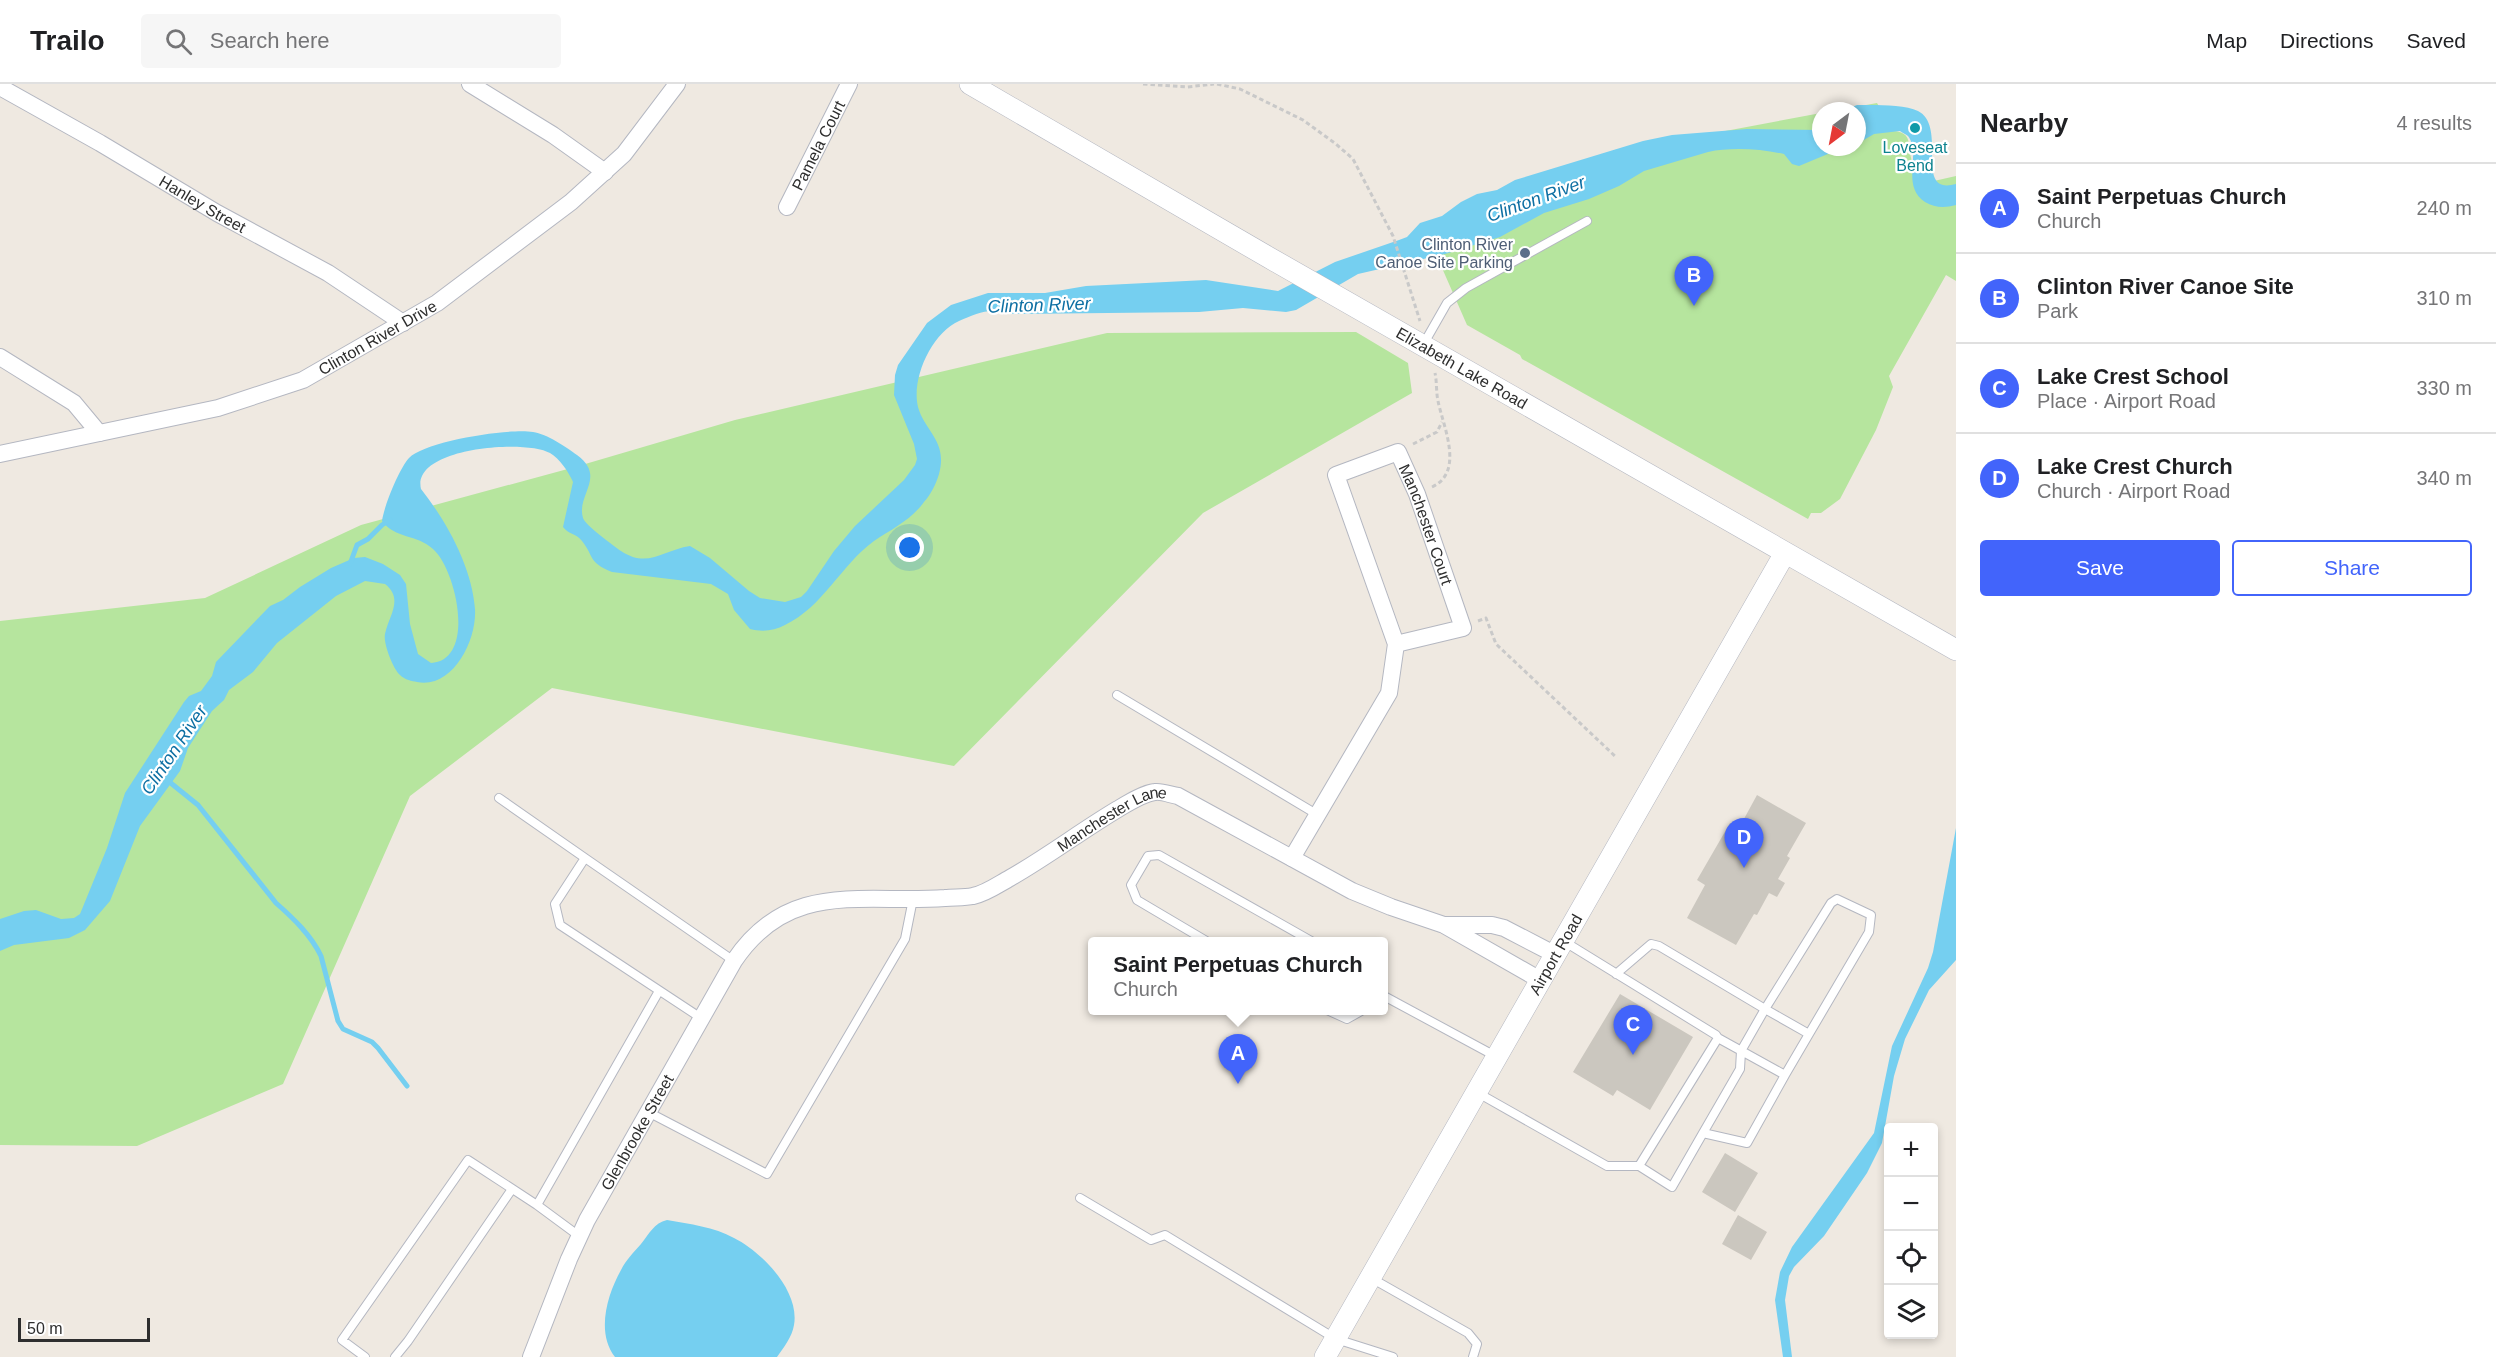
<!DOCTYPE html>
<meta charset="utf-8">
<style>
body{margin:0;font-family:Helvetica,sans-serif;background:#f6f6f6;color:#202124}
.controls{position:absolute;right:18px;bottom:18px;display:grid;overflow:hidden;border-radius:6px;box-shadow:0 3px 9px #0003}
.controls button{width:54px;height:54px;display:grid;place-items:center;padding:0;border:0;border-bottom:2px solid #e0e0e0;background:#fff;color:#202124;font:30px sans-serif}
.compass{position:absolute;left:1812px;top:18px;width:54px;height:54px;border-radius:50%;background:#fff;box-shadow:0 3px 9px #0003;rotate:212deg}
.scale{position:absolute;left:18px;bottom:15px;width:132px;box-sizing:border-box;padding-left:6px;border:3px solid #2e2e2e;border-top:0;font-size:16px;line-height:21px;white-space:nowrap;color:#2e2e2e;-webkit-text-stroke:4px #fff;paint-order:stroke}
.you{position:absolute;left:910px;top:464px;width:21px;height:21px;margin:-15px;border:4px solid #fff;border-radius:50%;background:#1a73e8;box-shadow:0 0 0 9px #1a73e833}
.badge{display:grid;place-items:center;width:39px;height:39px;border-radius:50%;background:#4264fb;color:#fff;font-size:20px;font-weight:700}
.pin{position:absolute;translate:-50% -50px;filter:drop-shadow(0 2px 3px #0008)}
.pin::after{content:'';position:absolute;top:32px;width:21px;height:18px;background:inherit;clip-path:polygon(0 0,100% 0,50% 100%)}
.popup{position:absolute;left:1088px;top:853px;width:300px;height:78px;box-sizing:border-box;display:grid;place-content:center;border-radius:6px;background:#fff;filter:drop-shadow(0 2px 4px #0005);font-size:20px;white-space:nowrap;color:#757577}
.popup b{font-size:22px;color:#202124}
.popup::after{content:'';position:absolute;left:50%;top:100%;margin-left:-12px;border:12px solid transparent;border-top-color:#fff}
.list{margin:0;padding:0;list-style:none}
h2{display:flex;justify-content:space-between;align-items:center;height:78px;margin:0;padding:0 24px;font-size:26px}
h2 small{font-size:20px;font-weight:400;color:#757577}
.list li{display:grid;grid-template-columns:39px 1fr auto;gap:18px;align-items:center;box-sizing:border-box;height:90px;padding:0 24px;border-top:2px solid #e0e0e0}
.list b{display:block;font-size:22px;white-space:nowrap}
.list p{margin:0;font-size:20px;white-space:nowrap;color:#757577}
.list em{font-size:20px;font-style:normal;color:#757577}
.actions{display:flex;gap:12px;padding:18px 24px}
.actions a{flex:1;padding:14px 0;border:2px solid #4264fb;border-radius:6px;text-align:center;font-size:21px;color:#4264fb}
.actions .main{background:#4264fb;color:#fff}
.icon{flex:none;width:33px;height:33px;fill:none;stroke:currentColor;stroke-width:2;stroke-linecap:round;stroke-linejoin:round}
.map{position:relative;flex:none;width:1956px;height:1273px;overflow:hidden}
header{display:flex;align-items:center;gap:36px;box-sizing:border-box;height:84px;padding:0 30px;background:#fff;border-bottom:2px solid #e0e0e0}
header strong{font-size:28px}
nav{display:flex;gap:33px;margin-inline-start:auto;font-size:21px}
.search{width:420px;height:54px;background:#f6f6f6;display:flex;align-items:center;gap:15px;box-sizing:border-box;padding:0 21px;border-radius:6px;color:#757577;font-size:22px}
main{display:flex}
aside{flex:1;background:#fff}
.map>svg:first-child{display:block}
</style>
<header>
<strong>Trailo</strong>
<div class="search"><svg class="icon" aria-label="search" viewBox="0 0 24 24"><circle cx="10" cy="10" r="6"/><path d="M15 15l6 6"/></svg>Search here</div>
<nav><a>Map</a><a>Directions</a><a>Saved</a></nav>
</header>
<main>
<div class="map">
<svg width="1956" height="1273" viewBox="0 0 1956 1273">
<rect width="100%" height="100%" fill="#efe9e1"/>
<path fill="#b6e59e" d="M1877 19 1893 47C1914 48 1907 63 1912 77 1914 85 1921 93 1925 99L1956 92V197L1946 191 1889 292 1893 303 1876 346 1840 415 1821 429H1811L1808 435 1522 275 1520 271 1467 241 1435 168 1608 69 1821 29V63H1857V27H1833Z
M1356 248 1408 279 1412 309 1203 429 954 682 552 604 410 712 283 1000 137 1062 0 1061V537L205 514 361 441 575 383 735 336 1107 249Z"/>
<path fill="#75cff0" d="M1857 21C1873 21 1904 20 1918 27 1949 43 1912 112 1956 100V121C1945 124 1935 124 1925 118 1900 101 1922 70 1908 52 1906 50 1902 49 1900 47L1874 50 1857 60V27H1842Z
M1747 45 1821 46V63H1853L1835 67 1799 82 1792 80 1784 70C1761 65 1731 63 1708 68L1644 87 1619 102 1589 115 1544 129 1500 153 1445 170 1358 190 1296 226 1286 228 1243 224 1199 228 1010 230C990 223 977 229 959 237 932 249 911 294 918 323 925 348 948 357 939 390 936 400 931 410 924 418 911 436 892 445 874 457 841 481 823 523 785 541 774 547 762 548 750 545L734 526 728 510 711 500 612 488C588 478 595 474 582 457 577 450 568 450 563 443L573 398C568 387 560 375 550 369 526 355 411 363 421 405 447 438 472 483 475 525 477 556 453 605 417 598 412 597 405 596 400 591 393 585 383 559 385 550 389 531 404 515 385 500L365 497 336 512 277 559 253 588 229 606 224 616 212 627 188 664 180 687 140 742 110 817 85 846 69 854 14 861 0 867V835L24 827 36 826 61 835 74 834 80 830 107 764 125 709 184 618 189 612 201 607 212 592 216 578 270 522 283 516 300 503 331 484 354 474 365 473 383 480 400 491 406 500 410 540 418 570 431 579C477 576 456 485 433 465 417 450 395 455 382 437 384 422 399 385 409 374 425 357 509 344 533 348 547 350 566 363 577 371 607 393 576 411 583 434 585 441 614 462 621 467 648 485 663 466 690 462L710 474 749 507 760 514 785 518 801 513 807 507 834 467 855 442 904 396 915 381 917 375 914 360 894 311 895 291 898 281 927 239 951 221 988 209H1045L1086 202 1206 196 1278 207 1335 178 1399 156 1407 153 1420 139 1442 132 1461 118 1477 110 1497 106 1515 96 1643 57 1672 51Z
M1956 744V876L1929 906 1905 955 1894 992 1882 1059 1867 1089 1824 1152 1794 1183 1789 1192 1785 1216 1792 1273H1783L1775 1216 1780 1188 1792 1163 1874 1049 1892 962 1928 884 1933 868Z
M667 1136C690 1140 714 1143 734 1154 762 1168 800 1207 794 1241 792 1253 784 1263 777 1273H615C596 1249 607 1211 621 1186 626 1176 634 1168 641 1160 649 1150 654 1139 667 1136Z"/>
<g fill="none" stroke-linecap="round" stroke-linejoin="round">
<path stroke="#75cff0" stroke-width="5" d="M350 480 357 461 368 455 382 441 390 436
M167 696 198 721 276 819C293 834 311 851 321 872L338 937 343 945 372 958 378 964 407 1002"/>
</g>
<path fill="#cbc7bf" d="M1757 711 1806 739 1787 772 1790 774 1778 795 1785 799 1777 813 1769 809 1757 831 1754 830 1736 861 1687 834 1705 801 1697 796 1730 739 1739 744Z
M1620 910 1693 953 1650 1026 1617 1006 1613 1012 1573 988Z
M1725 1069 1758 1089 1735 1128 1702 1108Z
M1738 1131 1767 1148 1751 1176 1722 1160Z"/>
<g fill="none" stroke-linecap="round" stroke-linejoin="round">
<g stroke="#b4b7c1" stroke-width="10">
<path id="service" d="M1423 261 1447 219 1466 204 1587 137
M1117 611 1318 731
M499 714 585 774
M1208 858 1137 816 1131 801 1148 772 1159 771 1313 858
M1616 890 1651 860 1659 862 1765 925 1831 819 1837 815 1871 831 1869 848 1809 950
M1384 912 1497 973
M1327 926 1347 935 1363 926
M701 934 560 841 555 820 585 774 734 877
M1478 1009 1607 1082H1639L1718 954 1716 951 1565 858
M648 1028 767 1090 905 855 913 815
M1703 1049 1740 985 1741 967 1765 925 1809 950 1785 991 1718 954
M1639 1082 1672 1103 1703 1049 1747 1059 1785 991
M1080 1114 1151 1156 1165 1151 1336 1255 1393 1273
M579 1152 537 1121 659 907
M1371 1194 1468 1249 1477 1260 1473 1273
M365 1273 342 1256 468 1076 537 1121
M395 1273 408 1257 512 1105"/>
</g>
<g stroke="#b4b7c1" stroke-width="18">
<g id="minor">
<path d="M470 0 553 51 605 88"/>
<path id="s1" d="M0 3 100 59 217 129 328 189 403 239"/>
<path id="s2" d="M787 123 849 0"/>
<path d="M0 273 74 319 99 349"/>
<path id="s3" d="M0 370 218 324 303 296 437 219 571 118 624 70 677 0"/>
<path id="s4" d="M1292 774 1389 609 1396 560 1336 391 1398 368 1417 410 1463 544 1396 560"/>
<path d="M1445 841H1492L1504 844 1556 871"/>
<path id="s5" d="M531 1273 569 1175 587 1136 734 877C789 795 862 820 945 814 954 813 964 814 973 812 985 810 999 800 1010 794 1047 773 1081 747 1118 725 1128 719 1144 709 1155 708 1162 707 1171 711 1178 712L1352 807 1391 823 1444 841 1542 897"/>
</g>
</g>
<g stroke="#b4b7c1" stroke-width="22">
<g id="tertiary">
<path id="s6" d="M970 0 1268 173 1956 566"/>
<path id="s7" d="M1325 1273 1785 469"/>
</g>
</g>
<path stroke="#c9c9c9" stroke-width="3" stroke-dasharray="4.5 3" stroke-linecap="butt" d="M1143 0 1187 3 1214 0
M1217 0 1240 5 1303 36 1336 60 1353 75 1393 152 1420 237
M1413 360 1437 348 1442 338
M1432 403C1465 388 1443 342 1438 317 1436 308 1437 298 1435 289
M1478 537 1486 534 1496 560 1616 673"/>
<use href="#service" stroke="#fff" stroke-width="8"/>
<use href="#minor" stroke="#fff" stroke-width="16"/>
<use href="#tertiary" stroke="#fff" stroke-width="21"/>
</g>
<circle fill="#0f9aa8" stroke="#fff" stroke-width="2" cx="1915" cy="44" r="6"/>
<circle fill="#5c6f8a" stroke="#fff" stroke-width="2" cx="1525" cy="169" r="6"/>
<g text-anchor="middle" stroke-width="4.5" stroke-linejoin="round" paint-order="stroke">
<g font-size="16" fill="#2e2e2e" stroke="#fff">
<text dy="6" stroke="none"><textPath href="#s2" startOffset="69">Pamela Court</textPath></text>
<text dy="6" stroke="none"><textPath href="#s1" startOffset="234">Hanley Street</textPath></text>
<text dy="6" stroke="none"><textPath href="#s3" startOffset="398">Clinton River Drive</textPath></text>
<text dy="6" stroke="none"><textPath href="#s6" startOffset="568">Elizabeth Lake Road</textPath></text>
<text dy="6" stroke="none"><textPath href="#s4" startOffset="564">Manchester Court</textPath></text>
<text dy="6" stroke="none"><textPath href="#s5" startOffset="867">Manchester Lane</textPath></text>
<text dy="6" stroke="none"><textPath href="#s7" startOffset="464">Airport Road</textPath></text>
<text dy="6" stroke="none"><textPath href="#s5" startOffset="249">Glenbrooke Street</textPath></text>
</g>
<g font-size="16" fill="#0d838f" stroke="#fff">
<text x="1915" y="69">Loveseat<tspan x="1915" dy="18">Bend</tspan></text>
</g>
<g font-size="16" fill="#4e5e75" stroke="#fff" text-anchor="end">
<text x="1513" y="166">Clinton River<tspan x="1513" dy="18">Canoe Site Parking</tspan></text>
</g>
<g font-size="18" font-style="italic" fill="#0d6fa3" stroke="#fff">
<text transform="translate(1536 115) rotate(-20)" y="6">Clinton River</text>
<text transform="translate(1039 221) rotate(-2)" y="6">Clinton River</text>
<text transform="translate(174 666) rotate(-56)" y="6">Clinton River</text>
</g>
</g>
</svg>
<div class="controls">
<button>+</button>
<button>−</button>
<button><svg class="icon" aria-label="locate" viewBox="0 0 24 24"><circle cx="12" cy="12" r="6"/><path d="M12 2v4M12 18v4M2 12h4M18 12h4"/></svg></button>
<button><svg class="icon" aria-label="layers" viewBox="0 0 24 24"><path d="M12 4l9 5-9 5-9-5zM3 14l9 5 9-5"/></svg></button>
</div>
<svg class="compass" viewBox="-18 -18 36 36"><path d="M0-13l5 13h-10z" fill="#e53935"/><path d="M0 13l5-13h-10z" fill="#757577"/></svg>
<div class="scale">50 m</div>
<div class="you"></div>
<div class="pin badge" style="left:1238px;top:1000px">A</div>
<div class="popup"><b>Saint Perpetuas Church</b>Church</div>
<div class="pin badge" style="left:1694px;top:222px">B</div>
<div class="pin badge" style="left:1633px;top:971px">C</div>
<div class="pin badge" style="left:1744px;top:784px">D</div>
</div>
<aside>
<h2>Nearby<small>4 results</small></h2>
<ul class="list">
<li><span class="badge">A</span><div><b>Saint Perpetuas Church</b><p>Church</p></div><em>240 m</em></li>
<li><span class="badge">B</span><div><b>Clinton River Canoe Site</b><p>Park</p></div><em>310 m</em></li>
<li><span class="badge">C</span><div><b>Lake Crest School</b><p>Place · Airport Road</p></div><em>330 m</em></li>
<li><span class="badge">D</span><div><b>Lake Crest Church</b><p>Church · Airport Road</p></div><em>340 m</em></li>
</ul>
<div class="actions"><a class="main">Save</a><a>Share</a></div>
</aside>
</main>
